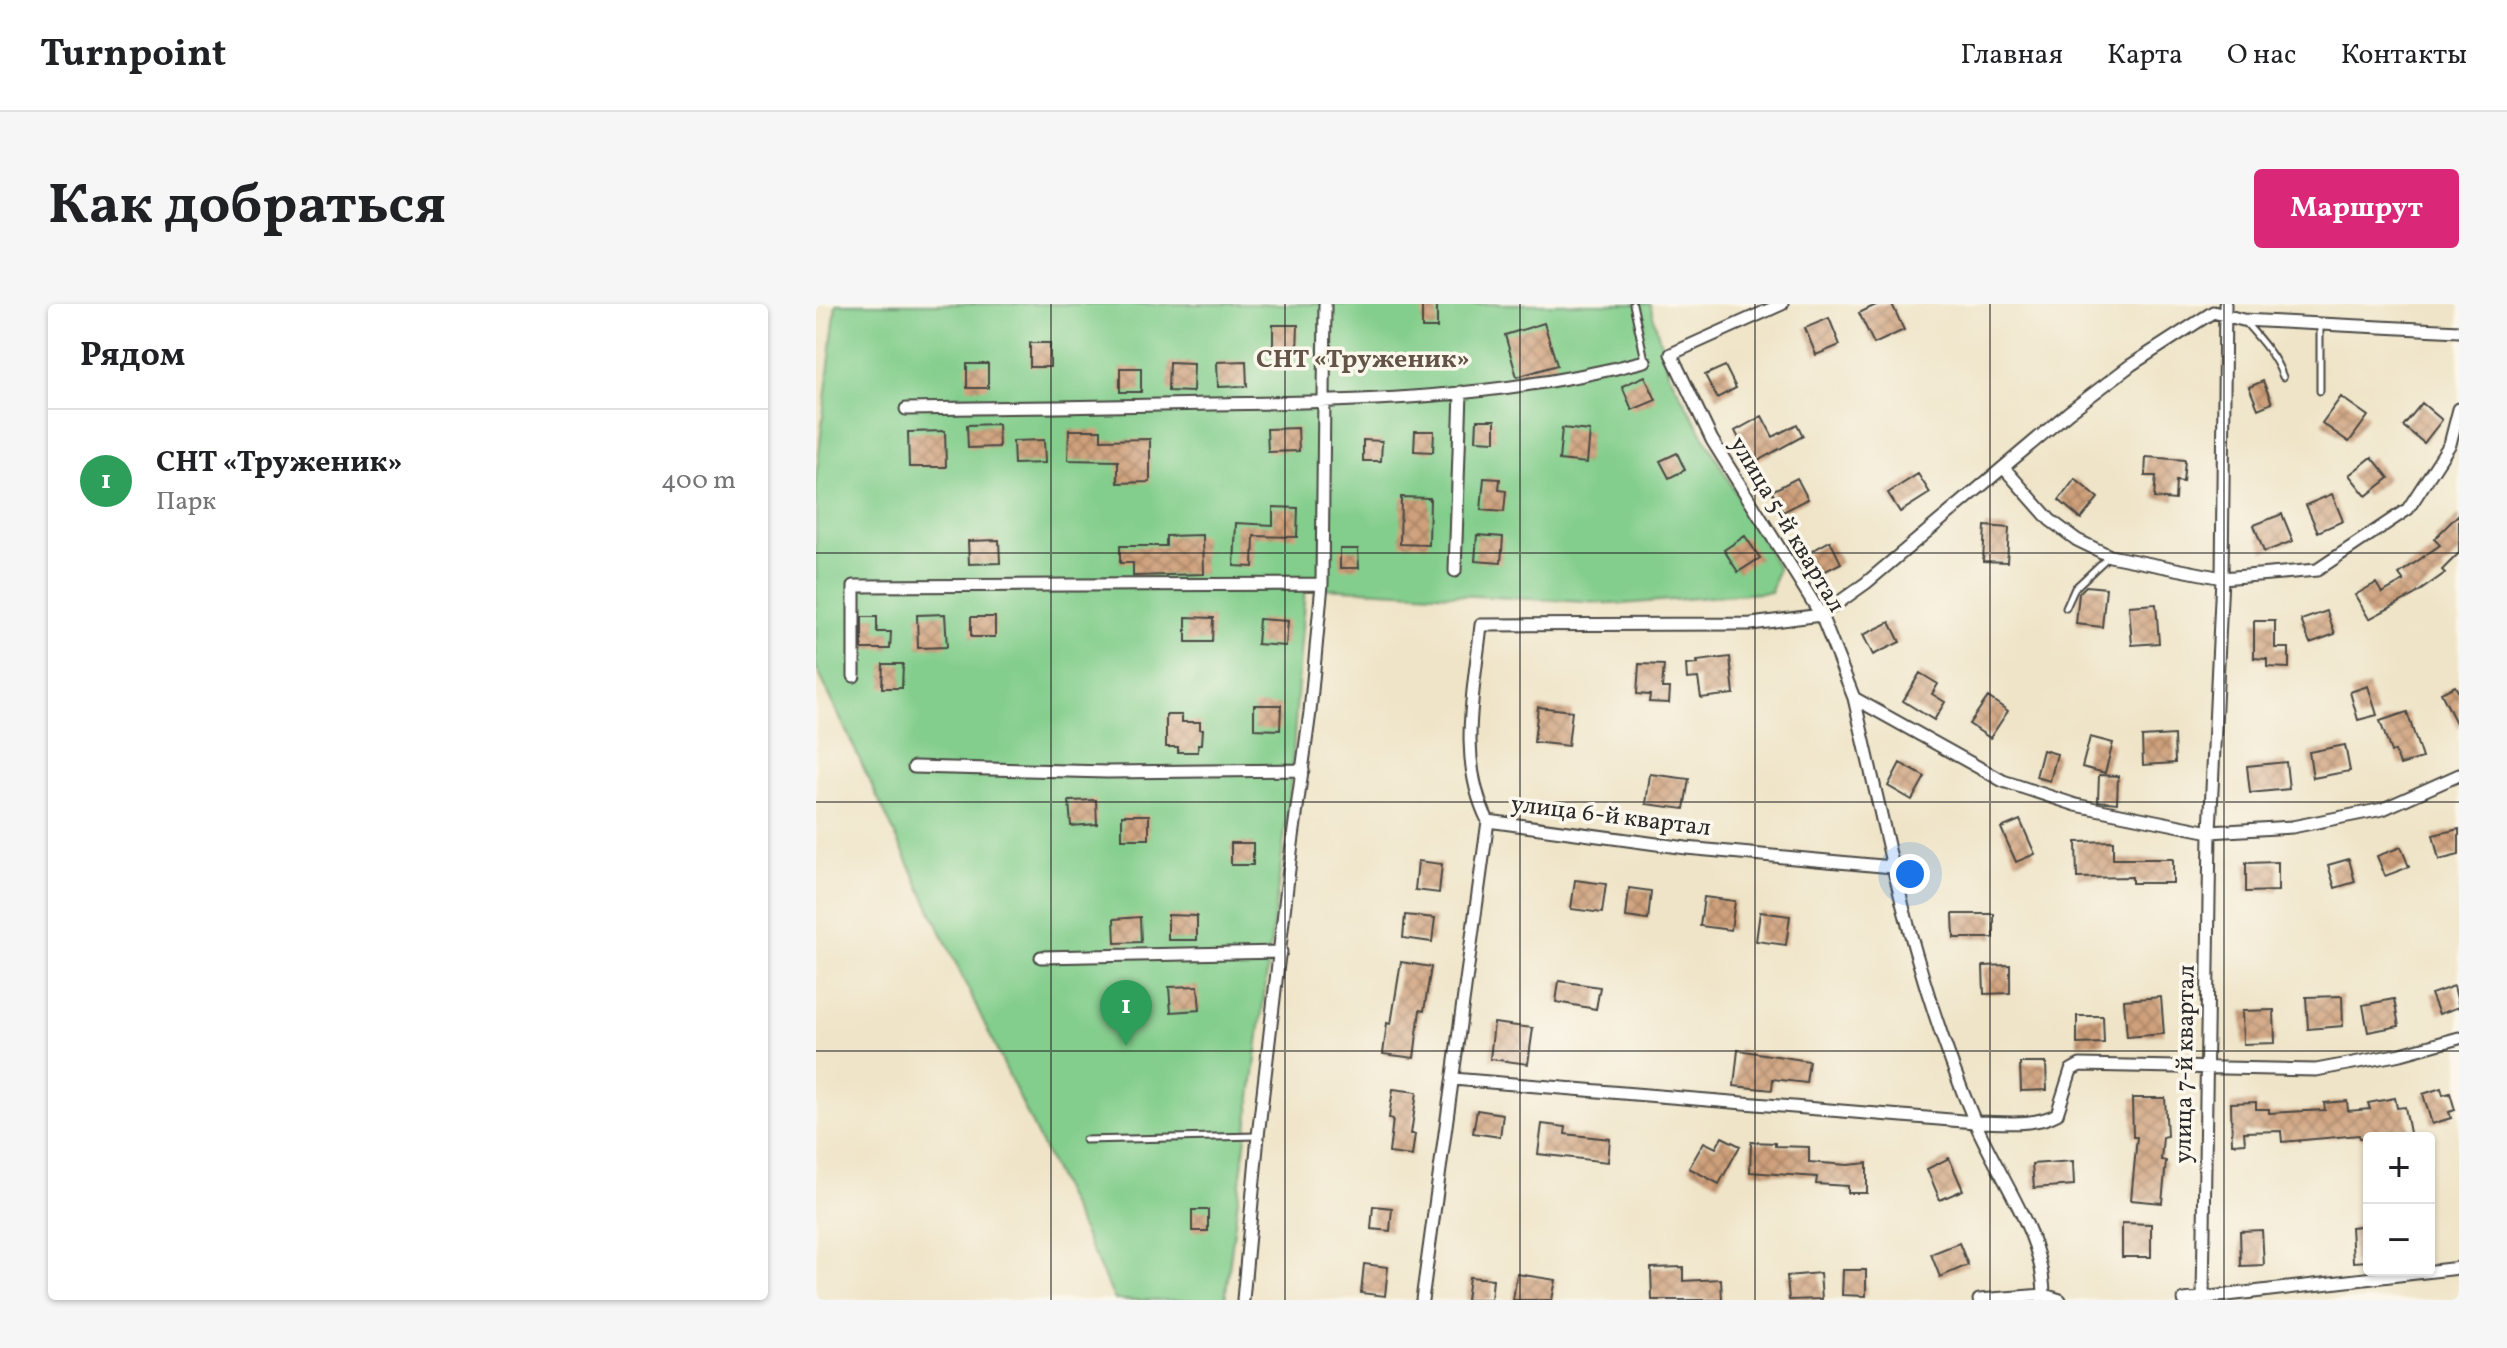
<!DOCTYPE html>
<html lang="ru">
<meta charset="utf-8">
<style>
body{margin:0;font-family:Vollkorn,serif;background:#f6f6f6;color:#202124}
.controls{position:absolute;right:24px;bottom:24px;display:grid;overflow:hidden;border-radius:8px;box-shadow:0 2px 6px #0004}
.controls button{width:72px;height:72px;display:grid;place-items:center;padding:0;border:0;border-bottom:2px solid #e0e0e0;background:#fff;color:#202124;font:40px sans-serif}
.you{position:absolute;left:1094px;top:570px;width:28px;height:28px;margin:-20px;border:6px solid #fff;border-radius:50%;background:#1a73e8;box-shadow:0 0 0 12px #1a73e833}
.badge{display:grid;place-items:center;width:52px;height:52px;border-radius:50%;background:#db2777;color:#fff;font-size:26px;font-weight:700}
.pin{position:absolute;translate:-50% -66px;filter:drop-shadow(0 2px 4px #0008)}
.pin::after{content:'';position:absolute;top:42px;width:28px;height:24px;background:inherit;clip-path:polygon(0 0,100% 0,50% 100%)}
.list{margin:0;padding:0;list-style:none}
h2{display:flex;justify-content:space-between;align-items:center;height:104px;margin:0;padding:0 32px;font-size:34px}
h2 small{font-size:26px;font-weight:400;color:#757577}
.list li{display:grid;grid-template-columns:52px 1fr auto;gap:24px;align-items:center;box-sizing:border-box;height:144px;padding:0 32px;border-top:2px solid #e0e0e0}
.list b{display:block;font-size:30px;white-space:nowrap}
.list p{margin:0;font-size:26px;white-space:nowrap;color:#757577}
.list em{font-size:26px;font-style:normal;color:#757577}
.map{position:relative;flex:none;width:1643px;height:996px;overflow:hidden;border-radius:8px}
header{display:flex;align-items:center;gap:48px;box-sizing:border-box;height:112px;padding:0 40px;background:#fff;border-bottom:2px solid #e0e0e0}
header strong{font-size:38px}
nav{display:flex;gap:44px;margin-inline-start:auto;font-size:28px}
.intro{display:flex;align-items:center;justify-content:space-between;box-sizing:border-box;height:192px;padding:0 48px}
h1{margin:0;font-size:56px}
.button{padding:20px 36px;border-radius:8px;background:#db2777;color:#fff;font-size:28px;font-weight:700}
main{display:flex;gap:48px;padding:0 48px}
aside{flex:1;background:#fff;border-radius:8px;box-shadow:0 2px 6px #0004}
.map>svg:first-child{display:block}
</style>
<header>
<strong>Turnpoint</strong>
<nav><a>Главная</a><a>Карта</a><a>О нас</a><a>Контакты</a></nav>
</header>
<div class="intro"><h1>Как добраться</h1><a class="button">Маршрут</a></div>
<main>
<aside>
<h2>Рядом<small></small></h2>
<ul class="list">
<li><span class="badge" style="background:#2e9e5b">1</span><div><b>СНТ «Труженик»</b><p>Парк</p></div><em>400 m</em></li>
</ul>
</aside>
<div class="map">
<svg width="1643" height="996" viewBox="0 0 1643 996">
<defs>
<pattern id="building-cross-hatch" width="8" height="8" patternUnits="userSpaceOnUse" patternTransform="scale(2)"><rect width="8" height="8" fill="#cfa07b"/><path d="M0 0l8 8M0 8l8-8" fill="none" stroke="#a88365"/></pattern>
</defs>
<rect width="100%" height="100%" fill="#fbf7ec"/>
<filter id="ink" filterUnits="userSpaceOnUse"><feTurbulence type="fractalNoise" baseFrequency=".0125" numOctaves="2"/><feDisplacementMap in="SourceGraphic" scale="16" xChannelSelector="R" yChannelSelector="G"/><feConvolveMatrix kernelMatrix="1 2 1 2 8 2 1 2 1" color-interpolation-filters="sRGB"/></filter>
<filter id="wash" filterUnits="userSpaceOnUse"><feTurbulence type="fractalNoise" baseFrequency=".006" numOctaves="4" result="noise"/><feDisplacementMap in="SourceGraphic" scale="32" xChannelSelector="R" yChannelSelector="G"/><feGaussianBlur stdDeviation="1.8" result="paint"/><feColorMatrix in="noise" values="0 0 0 0 0 0 0 0 0 0 0 0 0 0 0 0 0 1.4 0 .05"/><feComposite in="paint" operator="in"/></filter>
<g filter="url(#wash)">
<rect width="100%" height="100%" fill="#efe4c7"/>
<path fill="#83ce8c" stroke="#577c5c" stroke-width="2" d="M20 0H834L853 70 962 264 955 288 806 300 489 283 474 489 409 996H299L0 363V174Z"/>
<g id="blocks">
<path fill="url(#building-cross-hatch)" d="M606 0H621V24H606Z
M1062 0H1076L1088 26 1058 40 1043 9Z
M1013 14 1024 41 1000 51 989 24Z
M728 19 741 61 701 73 689 31Z
M457 21H482L481 50H457Z
M214 39H234V63H214Z
M430 57 431 82 402 83 401 58Z
M353 58 378 59 377 88 352 87Z
M151 60H172V84H151Z
M909 62 920 84 901 94 889 71Z
M304 64H325V88H304Z
M829 72 840 96 816 106 806 82Z
M1447 77 1456 99 1442 105 1433 83Z
M1525 93 1552 112 1533 138 1506 119Z
M1606 99 1626 116 1608 139 1587 122Z
M946 112 957 133 981 120 987 132 936 160 919 127Z
M661 116H679V137L660 136Z
M182 120 183 143 152 144 151 121Z
M482 124 483 147 452 148 451 125Z
M746 124 774 127 771 159 743 156Z
M253 126H285V136L334 135V178L302 179V157L252 156Z
M129 127 130 163H93L92 128Z
M599 127H618L617 148 598 147Z
M228 136 229 159 198 160 197 137Z
M547 136 566 137 565 157H547Z
M861 149 869 166 853 174 844 157Z
M1330 153 1369 156 1367 178 1360 177 1359 196 1338 194 1340 172H1329Z
M1556 153 1573 174 1550 192 1533 171Z
M1102 170 1114 189 1084 208 1072 189Z
M668 174 684 175 683 186 690 187 688 208 665 206Z
M981 174 992 195 967 208 956 187Z
M1259 175 1282 194 1265 215 1243 196Z
M1516 190 1527 217 1502 228 1490 201Z
M585 193 614 194 613 241 584 240Z
M457 203 482 204 481 233 438 232 437 263 418 262 420 219 457 221Z
M1466 210 1477 237 1448 248 1438 221Z
M1643 210V249L1626 266 1629 269 1598 291 1553 315 1539 291 1560 279 1566 289 1588 277 1583 270 1624 241 1618 235Z
M1169 222 1193 224 1191 258 1167 257Z
M387 231 388 270 317 272V259H304V242H350V232Z
M661 231 687 233 685 259 659 257Z
M929 232 944 254 922 268 908 246Z
M183 236 184 259 153 260 152 237Z
M1014 237 1025 259 1000 272 989 251Z
M524 245H542L543 264H524Z
M1270 282 1290 284 1286 323 1260 320 1263 289Z
M1340 300 1343 339 1316 341 1313 302Z
M1511 307 1519 330 1494 339 1485 316Z
M129 310 131 343 102 344 101 311Z
M46 313H61V328H75L74 345H46Z
M155 313H179V333H155Z
M370 313 397 314 396 338H370Z
M443 315 472 317 470 342 441 340Z
M1438 317H1459V344H1473V364L1451 363V355L1438 354Z
M1074 318 1084 338 1057 351 1047 331Z
M914 353 918 390 885 394 882 374 871 375 870 361 882 360 881 357Z
M67 360H87L86 384H66Z
M823 360 848 361 846 384H854L853 399 833 398 834 391 821 390Z
M1104 369 1122 380 1116 390 1129 398 1118 416 1087 397Z
M1552 382 1561 411 1542 416 1534 388Z
M1639 382 1643 389V425L1625 389Z
M1172 393 1192 407 1174 434 1153 420Z
M438 401H465L464 426 438 425Z
M722 403 756 407 752 442 718 438Z
M1591 408 1606 454 1584 461 1579 447 1575 448 1564 417Z
M350 411H366V418H384V425H387L386 440H382V448H362V443H350Z
M1358 431 1359 459 1327 461 1326 433Z
M1274 433 1297 439 1289 469 1266 463Z
M1529 441 1534 467 1497 474 1493 448Z
M1227 446 1241 450 1234 477 1220 473Z
M1470 458 1473 485 1434 489 1431 462Z
M1084 459 1109 473 1096 496 1072 482Z
M834 470 873 475 868 505 830 500Z
M1283 471 1302 472 1301 499 1282 497Z
M280 496 281 520 255 522 253 497Z
M306 511H333V535H306Z
M1204 516 1219 550 1200 558 1185 524Z
M1643 525V551L1623 556 1617 531Z
M1297 537V555H1357V579H1316V573L1261 574 1260 538Z
M415 539H437V561H415Z
M1585 543 1593 563 1569 572 1561 552Z
M1533 555 1539 578 1519 584 1512 561Z
M602 557 626 560 623 589 599 586Z
M1462 558V587L1430 588V559Z
M759 576 790 580 786 609 755 605Z
M813 584 835 587 832 616 810 613Z
M888 593 919 597 915 626 884 622Z
M944 608 974 612 970 641 940 637Z
M1137 610H1178V634H1138Z
M352 611 381 612V636H352Z
M589 611 619 614 616 638 587 634Z
M324 613 325 638 299 639 298 615Z
M585 658 615 663 608 707 604 706 598 754 567 750 571 719 575 720Z
M1194 661V689L1168 690 1167 662Z
M743 677 784 683 780 705 740 698Z
M382 682 384 706 355 708 353 683Z
M1638 682 1643 703 1623 710 1615 690Z
M1526 692 1527 722 1492 725 1490 693Z
M1345 693 1348 730 1311 733 1308 696Z
M1578 695 1583 722 1552 728 1547 701Z
M1458 706 1459 739 1427 740 1426 707Z
M1261 712H1287L1288 739 1261 740Z
M678 719 717 724 712 760 674 755Z
M922 746 993 757 990 779 957 775 956 786 918 782Z
M1204 759H1230L1231 786 1205 787Z
M1625 784 1627 791 1634 789 1639 806 1633 808 1635 814 1616 820 1607 790Z
M577 785 601 788 595 830H599L596 852 573 849 577 815 573 814Z
M1316 794H1349L1351 832 1347 833 1345 856 1350 857 1346 899 1315 896 1321 833H1317Z
M1579 794 1581 804 1589 803 1595 834H1544L1543 831 1466 838 1465 827 1428 828 1429 839 1416 840 1415 799 1440 798V805H1453V809L1509 806 1508 799 1531 797 1532 807 1554 805 1552 799Z
M661 806 687 810 684 833 657 829Z
M726 820 750 823 749 830 794 835 792 858 722 850Z
M906 833 924 842 903 880 873 864 888 838 900 844Z
M935 838 959 839V842L993 843V858L1032 861 1051 859V889H1032V882L1000 880 1001 873 934 868Z
M1133 854 1147 886 1124 896 1111 865Z
M1257 857 1258 881 1218 884 1216 860Z
M557 902 576 904 574 927 555 925Z
M376 906H392V927H376Z
M1306 919 1335 920V953H1306Z
M1553 921V957L1537 958 1535 923Z
M1446 926 1448 961 1425 962 1424 927Z
M1143 939 1152 961 1124 973 1115 950Z
M548 960 572 963 569 992 545 989Z
M867 963V977L905 975 906 996H836L835 964Z
M1027 966H1050V992L1026 991Z
M1004 969 1006 995 973 996 971 972Z
M701 970 740 976 736 996H697Z
M653 973 677 975 675 996H650Z"/>
</g>
</g>
<g filter="url(#ink)">
<use href="#blocks" fill-opacity="0" stroke="#484742" stroke-width="2"/>
<g fill="none" stroke-linecap="round" stroke-linejoin="round">
<g stroke="#484742" stroke-width="9">
<path id="lane" d="M817 0 829 56
M1428 17C1443 34 1459 51 1467 73
M1504 21V87
M1250 304 1259 284 1293 252
M269 836 441 832"/>
</g>
<g stroke="#484742" stroke-width="15">
<path id="street" d="M966 0 855 50 896 136 1005 311 1038 394 1187 477 1260 501 1394 528 1476 523 1567 505 1643 471
M90 105C192 104 293 102 395 100 539 98 689 94 829 57
M1188 164 1234 216 1261 236 1294 252 1406 274 1501 266 1592 205 1634 140 1643 105
M639 267 645 88
M38 372V282L506 280
M98 463 291 468 487 466
M672 517C641 455 658 387 665 321L935 320 1005 311 1050 279 1253 108 1315 61 1397 8 1427 16 1643 27
M672 517 870 544 1077 563 1038 394
M1077 563C1098 649 1124 736 1159 818 1183 874 1227 929 1228 991L1163 996
M225 653 465 648
M637 775 1159 818C1186 818 1217 823 1241 810L1255 766 1264 761 1500 766 1585 750 1643 734
M1228 991 1244 996
M1387 994 1394 528 1406 274 1409 0
M427 996 442 832 475 548 494 408 506 280 509 0
M606 996 672 517
M1368 996 1643 964"/>
</g>
<use href="#lane" stroke="#fff" stroke-width="5"/>
<use href="#street" stroke="#fff" stroke-width="11"/>
</g>
</g>
<path fill="none" stroke="#2b2b2b" stroke-width="2" stroke-opacity="0.55" d="M235 0V996M469 0V996M704 0V996M939 0V996M1174 0V996M1408 0V996M0 249H1643M0 498H1643M0 747H1643"/>
<g text-anchor="middle" stroke-width="7" stroke-linejoin="round" paint-order="stroke">
<g font-size="24" fill="#2b2b2b" stroke="#fbf7ec">
<text transform="translate(972 220) rotate(59)" y="8">улица 5-й квартал</text>
<text transform="translate(795 511) rotate(7)" y="8">улица 6-й квартал</text>
<text transform="translate(1368 760) rotate(-89)" y="8">улица 7-й квартал</text>
</g>
<g font-size="26" font-weight="bold" fill="#645447" stroke="#fbf7ec">
<text x="547" y="63">СНТ «Труженик»</text>
</g>
</g>
</svg>
<div class="controls">
<button>+</button>
<button>−</button>
</div>
<div class="you"></div>
<div class="pin badge" style="left:310px;top:742px;background:#2e9e5b">1</div>
</div>
</main>
